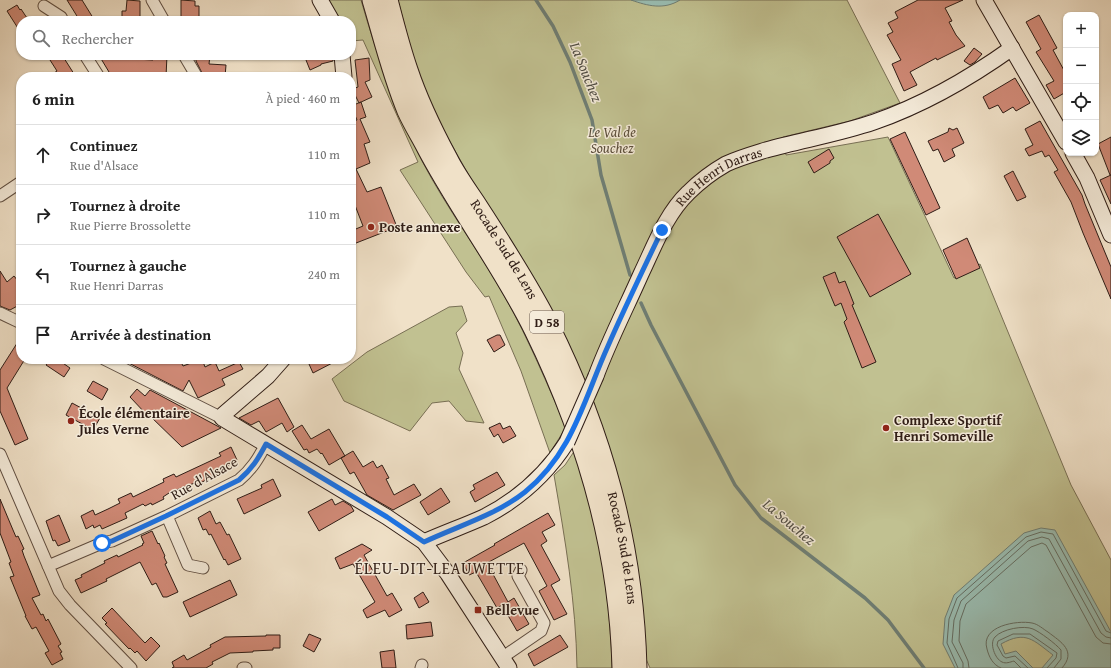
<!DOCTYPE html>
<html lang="fr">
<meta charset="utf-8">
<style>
body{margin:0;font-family:"Gentium Book Plus",serif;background:#f2f2f2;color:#222}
.controls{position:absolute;right:12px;top:12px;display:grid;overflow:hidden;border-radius:8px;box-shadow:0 1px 3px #0004}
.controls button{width:36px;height:36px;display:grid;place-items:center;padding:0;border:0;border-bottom:1px solid #e0e0e0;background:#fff;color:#222;font:20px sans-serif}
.stop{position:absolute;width:12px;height:12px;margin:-9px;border:3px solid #1a73e8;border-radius:50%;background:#fff}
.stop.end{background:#1a73e8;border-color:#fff;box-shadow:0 1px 4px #0008}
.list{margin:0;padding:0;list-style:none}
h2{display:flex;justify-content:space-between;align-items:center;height:52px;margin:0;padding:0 16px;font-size:17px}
h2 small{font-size:13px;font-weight:400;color:#767676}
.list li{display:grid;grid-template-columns:26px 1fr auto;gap:12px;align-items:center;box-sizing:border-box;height:60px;padding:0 16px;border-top:1px solid #e0e0e0}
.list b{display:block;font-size:15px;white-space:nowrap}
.list p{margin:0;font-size:13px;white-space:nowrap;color:#767676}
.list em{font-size:13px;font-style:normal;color:#767676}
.icon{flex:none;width:22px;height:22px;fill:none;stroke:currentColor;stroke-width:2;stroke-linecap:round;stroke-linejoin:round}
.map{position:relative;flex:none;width:1111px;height:668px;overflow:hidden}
.search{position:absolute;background:#fff;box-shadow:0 1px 3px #0004;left:16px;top:16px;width:340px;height:44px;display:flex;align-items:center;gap:10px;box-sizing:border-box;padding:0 14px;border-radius:16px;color:#767676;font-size:15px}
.panel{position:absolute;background:#fff;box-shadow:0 1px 3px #0004;left:16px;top:72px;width:340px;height:292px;border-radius:16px}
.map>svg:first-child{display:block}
</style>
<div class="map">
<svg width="1111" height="668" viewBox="0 0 1111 668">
<rect width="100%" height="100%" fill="#f0e1c8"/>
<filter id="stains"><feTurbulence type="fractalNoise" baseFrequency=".005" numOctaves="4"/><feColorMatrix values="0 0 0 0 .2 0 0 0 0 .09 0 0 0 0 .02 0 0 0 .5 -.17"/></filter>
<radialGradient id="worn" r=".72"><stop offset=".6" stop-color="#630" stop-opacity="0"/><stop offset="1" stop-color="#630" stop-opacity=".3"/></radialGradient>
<path fill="#c1c191" stroke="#786f54" d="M330 0H361C377 56 396 109 422 161 447 209 480 252 506 299 529 340 547 384 566 427L550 453 521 371 489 296 485 297 466 272 400 170 418 162 363 40 351 41V21H338L327 2Z
M398 0H847L900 103 850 121 783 137 786 155 888 137 954 278 980 264 1071 485 1111 560V668H650L646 659 644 628 475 186 445 133 417 73Z
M462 306 467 321 456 333 463 353 459 369 484 423 466 421 449 401 432 403 410 431 344 401 332 379 367 352 449 307Z
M575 450C584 483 594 516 600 550 607 589 611 628 612 668H577C576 603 565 539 554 475L565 465Z"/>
<path fill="#9abeb3" stroke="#6f7e74" d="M631 0H680C664 10 648 6 631 0Z
M1041 528 1055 530 1111 632V668H1042L1053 655C1033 640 1026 630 1001 644L1005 654 1016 651 1033 668H955L943 644 945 618 954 595 1024 533Z"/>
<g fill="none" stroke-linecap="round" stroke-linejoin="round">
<path stroke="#646e64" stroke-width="1" d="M958 668 947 643 949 619 957 598 1026 537 1041 532 1053 534 1106 631 1111 633
M963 668V663L952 642 954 620 961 601 1028 541 1042 537 1049 539 1101 633 1106 637 1111 638
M969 668 968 661 959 641 960 621 966 604 1031 547 1042 543 1046 545 1096 637 1103 643 1111 644
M1001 668C993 665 989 657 987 649 980 626 1017 620 1032 623 1038 624 1043 629 1048 632 1061 642 1077 651 1062 668
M1021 668 1014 661C1010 662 1006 664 1002 662 995 659 989 643 995 637 1002 629 1024 625 1033 629 1040 632 1056 644 1061 650V659L1054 668
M1028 668 1015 656 1006 658 1003 656 997 645 998 641 1013 634H1030L1057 653 1056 658 1047 668"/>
<path stroke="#6f7e74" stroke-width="3.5" d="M536 0 553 26 570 62 592 120 601 175 630 275
M641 303 651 325 735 485 761 518 865 598 888 620 924 668"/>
</g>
<path fill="#d08a77" stroke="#2f1d16" d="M67 0H82L95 21H80Z
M127 0 140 1V21H122V11H126Z
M181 0 195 1V6H199V21H181Z
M918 0H963L945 8 952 21 949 22 956 35 965 46 937 60 936 58 910 72 917 85 904 91 892 64 901 60 887 35 893 32 888 23 898 18 895 12Z
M17 5 20 10 21 9 29 21H21V33L7 11Z
M1039 15 1057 48 1053 50 1066 74V92L1054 99 1046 85 1054 81 1036 52 1041 49 1026 22Z
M974 48 982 54 975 62 970 65 964 61Z
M59 55H62L76 77H48L57 71 50 60Z
M153 55H167L166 77 153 76V74L125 73 128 77H112L100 57 153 60Z
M196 55H210L209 64 226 65 225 77H204L196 61Z
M304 55H333V61L321 64V65L310 70Z
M369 58 370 80 365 82 372 97 359 103 352 89 358 87 355 60Z
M1015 78 1030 103 1016 111 1013 107 1003 113 998 105 989 109 983 97Z
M361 102 366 117 360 119 370 142 364 144 370 163 356 169 367 192 381 187 397 227 351 245V231L363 226 351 195V157L352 159 355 158 351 148V122L357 120 351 106Z
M1040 121 1082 195 1085 204 1111 267V299L1083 233 1071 202 1054 172 1058 170 1049 155 1045 157 1042 151 1029 156 1025 149 1033 145 1025 129Z
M949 128 953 130 957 128 964 143 952 149 955 156 944 162 938 149 933 151 928 141 948 132Z
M905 132 940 208 926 215 890 139Z
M1111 137V175H1110L1098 144Z
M829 149 834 158 830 161V163L814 173 808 162Z
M1013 171 1026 197 1017 201 1004 176Z
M1111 175V204L1100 180Z
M878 214 911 274 870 297 837 237Z
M967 238 980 268 956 279 943 250Z
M0 271 7 282 14 276 18 281 21 279V304L10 310 0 306Z
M835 272 839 283 845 281 854 304 852 305 876 362 862 368 844 322 847 319 841 303 835 306 823 277Z
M497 335H500L505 345 494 352 487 340Z
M21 337V359H25L7 388 28 439 15 445 0 411V370Z
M51 359H57L70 368 64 377 46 365Z
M121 359H165L171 363 180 360 183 366 202 359 205 367 215 362 219 371 239 362 243 369 222 379 225 385 198 398 189 380 183 391Z
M311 359H340L313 373 309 364Z
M93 381 108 389 102 400 87 391Z
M137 389 145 396 150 390 221 428 182 447 148 414 147 415 130 397Z
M278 398 294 427 287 432 282 423 266 432 259 421 251 425 239 418Z
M72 403 100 418 93 430 66 415Z
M500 423 503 429 510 426 516 436 503 443 498 434 494 437 489 428Z
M302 425 311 439 329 429 345 456 341 458 353 451 363 467 373 461 377 468 382 465 389 478 386 479 394 495 414 484 421 495 393 510 367 495 354 472 350 474 341 458 329 465 322 453 321 454 317 449 309 453 307 449 304 450 292 431Z
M231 447 237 460 226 467 227 470 196 485 195 483 189 485 169 493 163 497 164 499 152 505 151 503 145 506 143 504 125 513 127 518 102 529 100 525 94 528 93 525 86 529 81 516 93 510 95 515 108 509 120 503 118 499 131 493 133 497 164 482 163 479 174 474 176 477 221 456 219 453Z
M497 472 505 485 475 502 470 492 475 489 473 485Z
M273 479 281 496 244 514 237 499 262 488 261 485Z
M441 488 450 502 428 515 420 502Z
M0 499 13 530 16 537 18 536 24 549 22 550 24 556 40 595 32 598 41 615 43 614 46 621 48 619 61 644 58 646 62 652 60 653 63 659 52 665 45 653 49 651 36 627 32 629 25 616H26L10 577 14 576 9 563 11 562 0 533Z
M332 499 335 505 343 501 351 506 354 511 319 531 308 512Z
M210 511 216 524 220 522 227 535 229 534 241 559 228 565 225 559 224 560 211 534 209 535 206 529 203 530 198 518Z
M548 513 555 525 542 532 547 541 541 545 560 580 551 585 567 614 554 620 539 591 547 586 524 543 487 563 508 602 514 598 529 624 517 631 502 605 497 608 476 572 469 575 463 563 495 545 494 544Z
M59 515 70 541 58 546 55 540 53 541 46 521Z
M152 531 158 544 159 543 165 556 164 557 167 563 165 564 178 592 167 597H163L156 583 152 585 140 562 106 579 107 581 81 593 75 580 82 577 81 575 105 563 104 561 117 555 118 557 143 545 142 544 144 543 141 536Z
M362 544 372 550 364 555 387 596 392 593 402 610 389 617 385 610 367 618 363 610 375 602 353 564 340 569 335 558Z
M230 580 237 595 190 617 183 602Z
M423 592 429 602 419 608 414 598Z
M112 608 145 643 151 637 160 646 146 661 137 651 135 653 130 648 129 649 105 624 107 623 102 618Z
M431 622 433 636 407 639 406 625Z
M309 634 321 639 314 652 303 646Z
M266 635H280V648H273V650L253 651V652L230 653 212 662 213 664 206 668H172L174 667 172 662 184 655 187 660 211 647 210 645 225 637 266 636Z
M560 635 568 647 534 666 528 654Z
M394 650 396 668H382L380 652Z"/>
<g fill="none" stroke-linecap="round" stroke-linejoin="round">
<g stroke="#5f4e42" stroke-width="13">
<path id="street" d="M152 0 164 21
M44 6 61 17 63 21
M85 55 99 77
M184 55 197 77
M0 196 21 182
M0 313 21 323
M104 359 222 418
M0 454 59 591 70 605 131 668
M167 516 188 565 203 568
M48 566 102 543 112 541 167 516 239 480C252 469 258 459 266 444
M503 657 541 631 544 623 518 576 521 570
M243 668H246
M421 668 422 665"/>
</g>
<g stroke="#2f1d16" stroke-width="17">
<g id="secondary">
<path d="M320 0 332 21"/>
<path d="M984 0 1066 142"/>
<path d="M342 55 344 77"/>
<path d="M1073 153 1087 178 1111 235"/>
<path d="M283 359 268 376 224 414 222 418 387 517 424 542 448 574 509 668"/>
<path id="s1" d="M596 376C609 341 626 308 641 274 654 247 666 214 688 193 699 182 712 172 726 164 739 158 753 154 766 150 802 140 839 134 874 122 923 105 970 78 1012 48"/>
<path d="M424 542C444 533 464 526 484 517 519 499 546 475 567 442"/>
</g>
</g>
<g stroke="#2f1d16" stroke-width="21">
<g id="highway">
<path d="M372 0C383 37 392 75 407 111 412 122 418 132 424 143 457 207 502 265 534 330 586 436 619 550 622 668"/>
<path id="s2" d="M388 0C394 23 400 47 408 70 418 100 433 131 448 159 456 175 467 190 477 205 502 244 527 282 548 323 603 433 634 545 637 668"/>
</g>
</g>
<use href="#street" stroke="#f5ecdb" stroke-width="11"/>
<use href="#secondary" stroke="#f5ecdb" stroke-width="15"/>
<use href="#highway" stroke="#f0e1c8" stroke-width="19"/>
<g stroke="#2f1d16" stroke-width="17" stroke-linecap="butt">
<path id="secondary-bridge" d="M567 442 596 376"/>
</g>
<use href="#secondary-bridge" stroke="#f5ecdb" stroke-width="15"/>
</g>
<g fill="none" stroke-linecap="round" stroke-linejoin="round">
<path stroke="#1a73e8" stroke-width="5" d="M102 543 112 541 166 516 239 480C252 469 258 459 266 444L387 517 424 542C458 526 496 515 525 492 573 453 584 399 608 346 625 307 644 268 662 230"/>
</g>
<g fill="#8f2418" stroke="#f5ecdb" stroke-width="1.5">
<circle cx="371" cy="227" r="4"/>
<circle cx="71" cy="421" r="4"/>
<circle cx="886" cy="428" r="4"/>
<rect x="474" y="606" width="8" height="8" rx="2"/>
</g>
<g text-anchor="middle" stroke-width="3" stroke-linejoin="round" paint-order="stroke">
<rect fill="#f5ecdb" stroke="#6a5b51" stroke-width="1" x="530" y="311" width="34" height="22" rx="3"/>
<g font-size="13" font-weight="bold" fill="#2f1d16">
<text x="547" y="327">D 58</text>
</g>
<g font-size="14" font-style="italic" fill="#5b4e3b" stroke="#f5ecdb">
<text x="612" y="137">Le Val de<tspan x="612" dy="16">Souchez</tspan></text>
</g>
<g font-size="14" fill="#2f1d16" stroke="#f5ecdb">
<text dy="5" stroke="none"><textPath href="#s1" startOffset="241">Rue Henri Darras</textPath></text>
<text dy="5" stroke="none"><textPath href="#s2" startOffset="277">Rocade Sud de Lens</textPath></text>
<text transform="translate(204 478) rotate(-29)" y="5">Rue d'Alsace</text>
<text dy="5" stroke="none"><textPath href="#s2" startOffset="601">Rocade Sud de Lens</textPath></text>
</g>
<g font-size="14" font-weight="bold" fill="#2f1d16" stroke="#f5ecdb" text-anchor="start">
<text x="379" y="232">Poste annexe</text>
<text x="79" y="418">École élémentaire<tspan x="79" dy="16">Jules Verne</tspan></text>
<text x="894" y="425">Complexe Sportif<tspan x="894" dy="16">Henri Someville</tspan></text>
<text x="486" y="615">Bellevue</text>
</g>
<g font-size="15" font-style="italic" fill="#4f4d45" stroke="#f5ecdb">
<text transform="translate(586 72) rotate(68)" y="5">La Souchez</text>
<text transform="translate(789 522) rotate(40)" y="5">La Souchez</text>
</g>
<g font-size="16" letter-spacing="1" fill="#2f1d16" stroke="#f5ecdb">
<text x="440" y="574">ÉLEU-DIT-LEAUWETTE</text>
</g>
</g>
<rect width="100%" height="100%" filter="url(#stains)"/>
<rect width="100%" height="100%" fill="url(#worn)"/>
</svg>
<div class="controls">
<button>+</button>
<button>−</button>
<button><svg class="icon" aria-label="locate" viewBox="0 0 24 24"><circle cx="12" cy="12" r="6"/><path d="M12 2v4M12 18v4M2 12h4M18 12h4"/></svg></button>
<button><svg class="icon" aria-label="layers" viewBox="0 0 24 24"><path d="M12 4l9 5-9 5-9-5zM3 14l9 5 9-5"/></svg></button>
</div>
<div class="stop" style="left:102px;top:543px"></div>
<div class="stop end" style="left:662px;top:230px"></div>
<div class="search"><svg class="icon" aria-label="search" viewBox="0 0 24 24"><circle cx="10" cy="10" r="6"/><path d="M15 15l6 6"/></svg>Rechercher</div>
<section class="panel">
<h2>6 min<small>À pied · 460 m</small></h2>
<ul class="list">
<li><svg class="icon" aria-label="ahead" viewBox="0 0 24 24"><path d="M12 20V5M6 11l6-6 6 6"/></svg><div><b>Continuez</b><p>Rue d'Alsace</p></div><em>110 m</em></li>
<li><svg class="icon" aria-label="right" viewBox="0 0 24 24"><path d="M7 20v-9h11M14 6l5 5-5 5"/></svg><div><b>Tournez à droite</b><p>Rue Pierre Brossolette</p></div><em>110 m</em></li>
<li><svg class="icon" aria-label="left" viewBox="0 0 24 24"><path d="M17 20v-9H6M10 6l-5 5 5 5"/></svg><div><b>Tournez à gauche</b><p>Rue Henri Darras</p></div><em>240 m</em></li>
<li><svg class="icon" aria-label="arrive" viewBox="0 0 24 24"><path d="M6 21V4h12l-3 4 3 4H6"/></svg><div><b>Arrivée à destination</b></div></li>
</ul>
</section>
</div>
